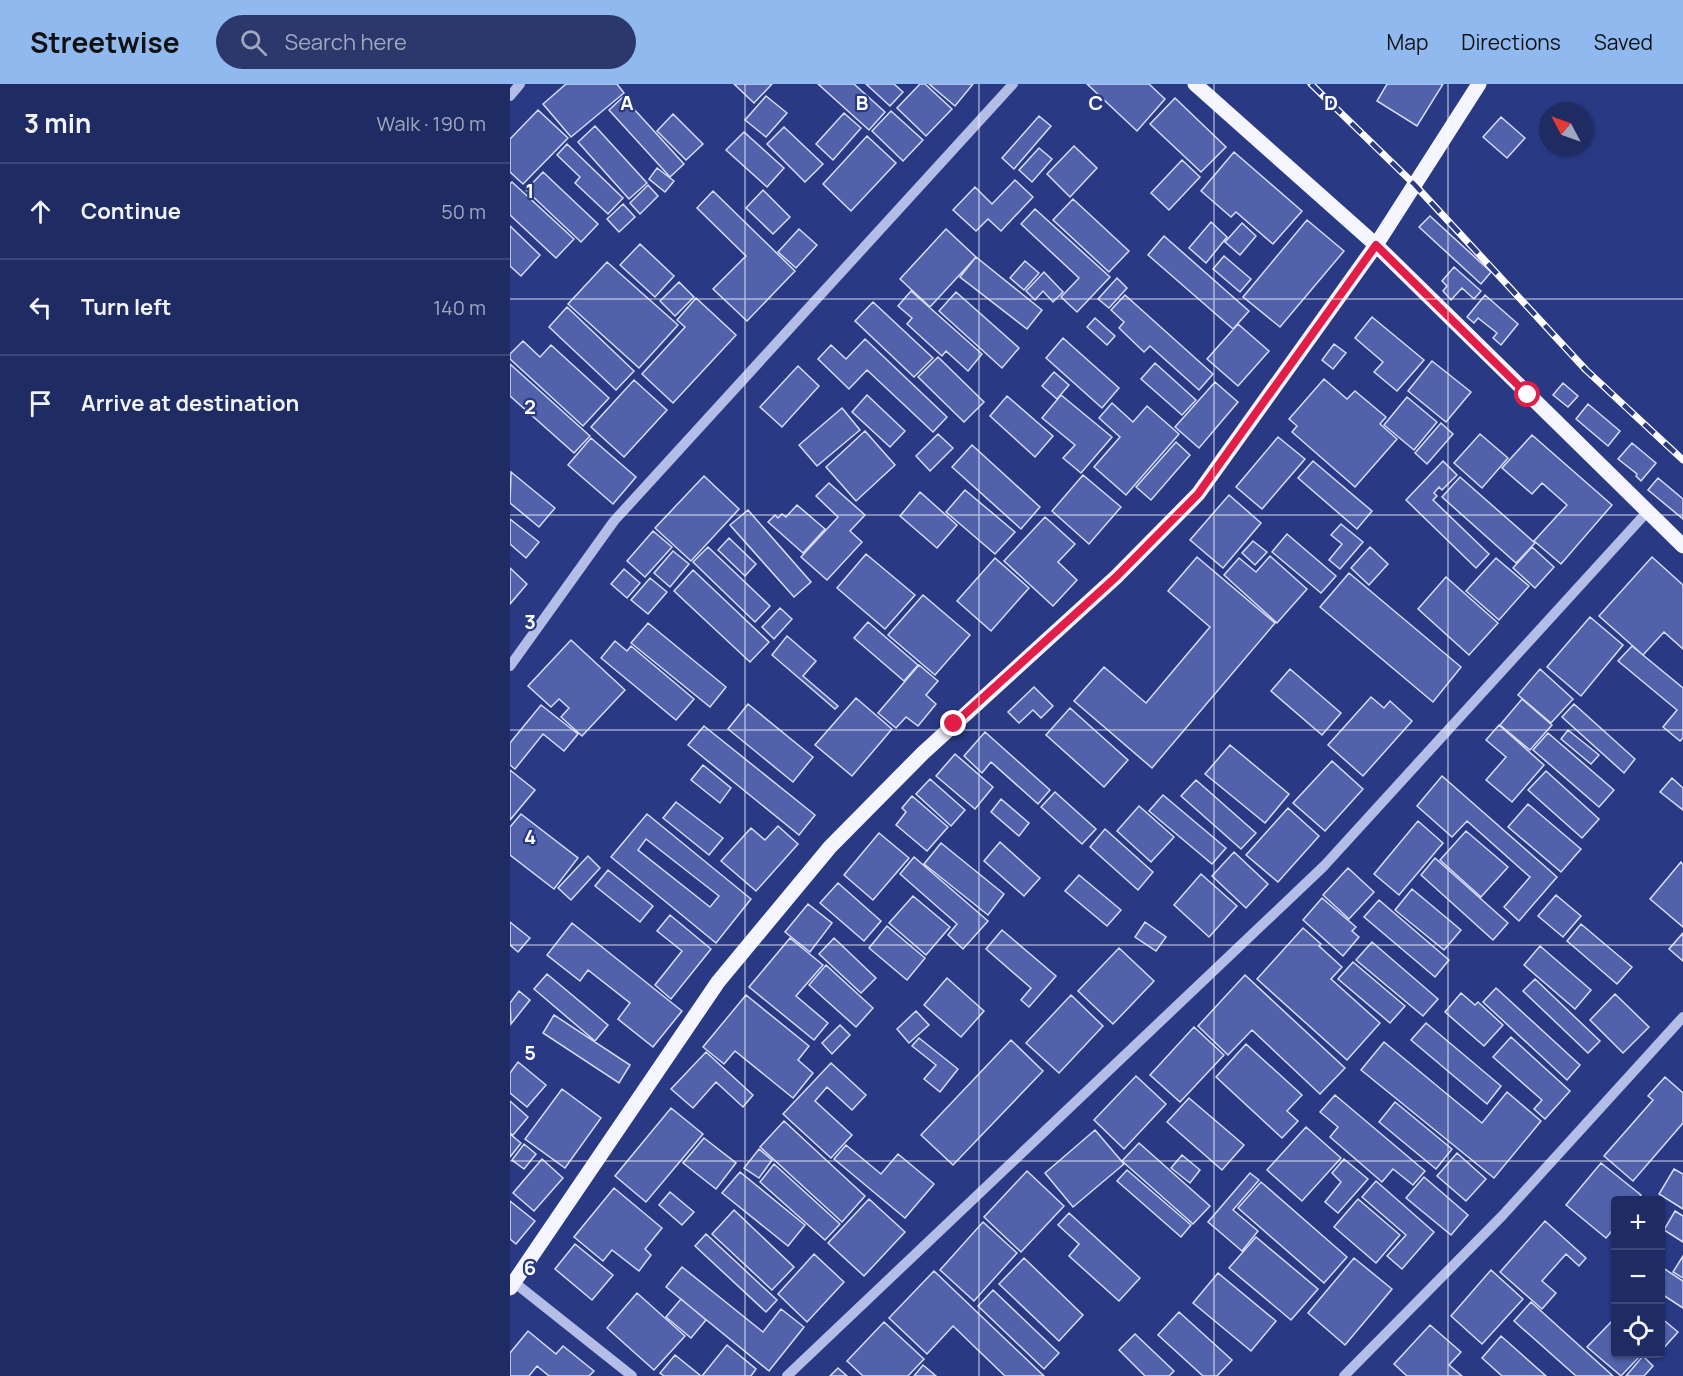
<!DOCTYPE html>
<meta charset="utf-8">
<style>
body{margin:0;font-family:Manrope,sans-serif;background:#2c376c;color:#f1f3f6}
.controls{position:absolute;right:18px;bottom:18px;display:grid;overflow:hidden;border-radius:6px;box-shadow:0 2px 4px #0004}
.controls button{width:54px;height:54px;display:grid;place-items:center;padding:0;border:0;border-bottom:2px solid #3c4778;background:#1f2b63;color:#f1f3f6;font:30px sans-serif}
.compass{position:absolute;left:1029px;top:18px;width:54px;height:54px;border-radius:50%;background:#1f2b63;box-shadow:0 2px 4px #0004;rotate:311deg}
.stop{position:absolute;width:18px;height:18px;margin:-14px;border:4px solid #e11d48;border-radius:50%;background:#fff}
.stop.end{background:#e11d48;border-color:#fff;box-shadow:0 2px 6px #0008}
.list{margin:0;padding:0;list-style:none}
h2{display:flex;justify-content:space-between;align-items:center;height:78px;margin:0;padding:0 24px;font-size:26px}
h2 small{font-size:20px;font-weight:400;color:#a1a7be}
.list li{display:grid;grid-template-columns:39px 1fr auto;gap:18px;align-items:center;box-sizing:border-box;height:96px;padding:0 24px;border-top:2px solid #3c4778}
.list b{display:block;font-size:22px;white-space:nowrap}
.list em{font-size:20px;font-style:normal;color:#a1a7be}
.icon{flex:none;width:33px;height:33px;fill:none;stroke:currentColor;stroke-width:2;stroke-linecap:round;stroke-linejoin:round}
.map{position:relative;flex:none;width:1173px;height:1292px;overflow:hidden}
header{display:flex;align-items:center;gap:36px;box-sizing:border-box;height:84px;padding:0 30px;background:#90b9f0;color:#111}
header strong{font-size:28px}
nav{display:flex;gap:33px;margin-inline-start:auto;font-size:21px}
.search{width:420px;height:54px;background:#2c376c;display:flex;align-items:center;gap:15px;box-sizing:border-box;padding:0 21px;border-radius:33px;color:#a1a7be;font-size:22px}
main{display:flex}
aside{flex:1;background:#1f2b63}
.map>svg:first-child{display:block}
</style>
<header>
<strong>Streetwise</strong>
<div class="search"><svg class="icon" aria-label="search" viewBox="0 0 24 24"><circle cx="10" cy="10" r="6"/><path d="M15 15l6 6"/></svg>Search here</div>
<nav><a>Map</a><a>Directions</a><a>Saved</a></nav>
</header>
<main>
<aside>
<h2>3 min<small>Walk · 190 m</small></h2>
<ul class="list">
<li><svg class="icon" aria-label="ahead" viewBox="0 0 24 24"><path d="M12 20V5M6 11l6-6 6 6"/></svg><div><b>Continue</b></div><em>50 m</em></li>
<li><svg class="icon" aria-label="left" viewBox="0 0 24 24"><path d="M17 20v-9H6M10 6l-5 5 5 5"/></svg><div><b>Turn left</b></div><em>140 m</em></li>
<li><svg class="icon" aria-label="arrive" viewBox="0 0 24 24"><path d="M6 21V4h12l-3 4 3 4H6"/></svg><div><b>Arrive at destination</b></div></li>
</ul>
</aside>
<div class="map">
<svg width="1173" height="1292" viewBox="0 0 1173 1292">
<rect width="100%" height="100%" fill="#293984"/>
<path fill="#5162ab" stroke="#d6dcf6" stroke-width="1.5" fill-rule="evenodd" d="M56 0H107L114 9 61 53 33 20Z
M224 0H262L244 19Z
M308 0H344L375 28 359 46Z
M356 0H384L393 8 380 22Z
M410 0H415L442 25 416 52 387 24Z
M419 0H463L445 22Z
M577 0H639L655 15 627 47Z
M877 0H933L907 42 867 17Z
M256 12 277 29 256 53 235 36Z
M113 13 174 80 160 93 99 26Z
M665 14 716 63 691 88 640 40Z
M28 26 58 54 13 100 0 88V55Z
M381 27 413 56 393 77 362 47Z
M334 29 351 44 323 76 306 60Z
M163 30 193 60 176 76 147 47Z
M529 32 541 42 504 85 492 74Z
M991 33 1015 54 997 74 973 53Z
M85 42 137 99 119 115 68 58Z
M274 43 313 80 295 98 257 60Z
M234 48 274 84 257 103 216 66Z
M357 52 386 79 341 127 313 100Z
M57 60 113 114 98 130 65 99 70 93 47 71Z
M564 62 587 84 560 113 537 90Z
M529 64 542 75 522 98 509 86Z
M724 68 792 127 763 160 726 128 721 133 691 107Z
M672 76 690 93 659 126 641 109Z
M147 84 164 97 155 108 139 95Z
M33 88 88 140 71 158 16 106Z
M505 96 523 113 491 147 478 135 466 147 443 126 465 103 482 120Z
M2 98 64 155 46 174 0 131V100Z
M138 101 148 112 130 130 120 119Z
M253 106 280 133 263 150 236 124Z
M203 107 285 187 237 237 203 205 236 172 187 124Z
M563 115 619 167 599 188 543 136Z
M113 120 125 133 109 148 97 135Z
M525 125 600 193 567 228 551 213 569 194 511 140Z
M920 132 981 188 971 200 909 143Z
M797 136 834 167 770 243 733 213Z
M701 138 717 153 696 179 679 164Z
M732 139 746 152 730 171 715 158Z
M0 142 30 171 11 192 0 182Z
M289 145 307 161 286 184 268 168Z
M436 145 466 173 420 223 390 195Z
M654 152 739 227 723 245 638 171Z
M130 160 164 192 145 213 110 181Z
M714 172 741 195 730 208 703 185Z
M466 173 532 226 517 245 450 193Z
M515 177 529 189 514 206 500 194Z
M97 178 168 241 129 284 58 220Z
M944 183 971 207 964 215 952 204 941 216 933 207 937 202 932 197Z
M534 188 553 208 543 218 533 207 525 216 516 207Z
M607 194 617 204 599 224 588 215Z
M169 198 184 213 165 232 150 217Z
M401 207 472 270 458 287 436 267 432 272 397 240 402 234 388 222Z
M446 208 509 264 492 284 429 227Z
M615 211 703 290 689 306 640 262 634 268 609 244 614 238 601 226Z
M975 211 1008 240 991 261 983 254 987 249 968 234 964 239 957 233Z
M186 214 226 251 163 319 132 290 175 243 167 236Z
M363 218 423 274 404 293 345 237Z
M57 223 124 287 106 306 39 243Z
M862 233 914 276 887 307 864 288 873 278 845 254Z
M585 234 605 252 597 261 577 243Z
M728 240 759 267 728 302 697 275Z
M553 254 609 304 592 324 536 274Z
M355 255 437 333 423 348 357 286 339 305 308 275 321 261 336 275Z
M13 257 30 273 41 261 99 314 73 342 0 275V270Z
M824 260 836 269 823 285 812 276Z
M428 273 474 318 454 338 408 293Z
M922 277 961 308 936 338 898 307Z
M645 279 686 316 672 331 631 295Z
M0 280 80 352 64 369 0 312Z
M288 282 309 302 272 343 250 323Z
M544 288 559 301 547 315 532 302Z
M814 295 837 315 845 307 876 333 870 340 887 355 845 403 782 348 787 342 779 335Z
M124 296 157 326 114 373 81 343Z
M705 298 728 318 689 364 665 343Z
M1053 299 1068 312 1058 323 1043 311Z
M357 311 395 347 380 363 342 328Z
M551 311 602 353 571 389 553 374 565 361 532 334Z
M497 312 543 352 525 373 480 332Z
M897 313 927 338 904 366 874 341Z
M602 319 623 338 637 322 669 350 616 411 584 383 610 353 589 334Z
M1078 320 1110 347 1098 362 1066 335Z
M332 324 350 346 307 382 289 361Z
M931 339 943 350 917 380 905 369Z
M355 347 385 381 346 417 316 383Z
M428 350 443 364 420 387 406 372Z
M970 350 998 374 972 404 944 379Z
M1022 351 1102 421 1051 480 1024 457 1057 421 1032 399 1022 410 992 384Z
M768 353 795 375 752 425 726 403Z
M81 354 126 393 103 420 58 381Z
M666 358 680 371 641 416 626 403Z
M1122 359 1146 379 1131 397 1126 392 1127 390 1108 375Z
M462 361 530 423 511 445 442 383Z
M803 377 862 427 847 445 788 394Z
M933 377 947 391 932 406 929 403 924 409 927 412 923 416 979 470 966 484 896 416Z
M1 388 45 424 29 443 0 419Z
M573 391 611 423 579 460 542 427Z
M194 392 229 425 181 477 145 444Z
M950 393 1025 459 1006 479 932 413Z
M1148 394 1173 415V435L1138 406Z
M319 399 355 431 340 447 352 458 317 496 291 473 328 433 306 412Z
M455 406 505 448 485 470 436 428Z
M410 408 447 441 427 464 390 432Z
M719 411 751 439 713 484 680 456Z
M287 421 315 445 293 469 258 438 265 431 268 434 272 430 276 433Z
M238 426 301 498 284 513 220 441Z
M535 433 565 460 548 478 567 496 543 522 494 477Z
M0 435 29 458 16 474 0 460Z
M831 440 853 458 830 485 819 476 832 460 821 451Z
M143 447 162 463 135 493 117 477Z
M777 450 826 492 811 509 762 468Z
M219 454 246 480 235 492 208 466Z
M743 457 757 468 745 481 732 469Z
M198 463 260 522 245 538 183 478Z
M860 463 878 480 859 501 841 484Z
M1022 463 1044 483 1025 504 1003 484Z
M163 467 179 480 160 503 144 489Z
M356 470 405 511 375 545 327 504Z
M760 472 797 505 767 539 714 491 729 474 746 488Z
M687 473 765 539 642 684 564 617 594 583 636 619 700 543 658 507Z
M1142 473 1173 501V565L1154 548 1133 571 1089 532Z
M485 474 519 504 481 547 447 517Z
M986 474 1019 502 989 536 956 507Z
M0 484 17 500 0 520Z
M114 485 130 499 117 514 101 500Z
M183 486 259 558 240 578 164 507Z
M839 489 951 583 923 618 810 523Z
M936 493 988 539 959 571 908 525Z
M140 494 157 508 138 530 121 516Z
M413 511 460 551 425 591 378 551Z
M270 524 282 535 264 555 252 543Z
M1080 533 1113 561 1071 612 1037 583Z
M358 538 408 581 394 597 344 554Z
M138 539 216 603 200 623 121 559Z
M277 552 306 577 293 592 328 622 325 625 262 571Z
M61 556 115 606 72 652 51 633 59 624 49 615 41 623 18 602Z
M105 557 117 567 121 562 184 615 166 636 91 574Z
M1122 562 1173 604V654L1170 657 1153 643 1167 626 1108 577Z
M409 581 428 597 416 611 426 620 408 642 396 633 386 644 368 629Z
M780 585 831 629 812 651 761 607Z
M1030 585 1063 615 1041 639 1008 611Z
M524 603 543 622 531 634 523 626 509 639 498 628Z
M861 613 874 624 880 617 902 637 853 692 818 661Z
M346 614 382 645 342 692 305 661Z
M1012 615 1042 641 1020 666 990 641Z
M238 620 303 673 283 698 218 645Z
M1064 620 1125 675 1114 689 1052 633Z
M31 621 68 650 54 667 33 650 5 685 0 681V659Z
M560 624 618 676 594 703 536 651Z
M989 641 1034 681 1002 718 976 696 996 673 976 656Z
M194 642 305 731 289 751 178 661Z
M1058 646 1089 671 1081 680 1051 655Z
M475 648 540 706 528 720 481 678 472 689 454 672Z
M1038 649 1104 706 1089 723 1023 666Z
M720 661 779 710 755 739 695 690Z
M445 670 483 703 465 725 426 692Z
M822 677 853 705 815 747 783 719Z
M193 681 221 704 210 719 181 696Z
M0 686 25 706 0 736Z
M1036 687 1089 735 1072 754 1018 706Z
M932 692 1047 793 1009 837 994 823 1020 793 957 737 942 753 907 722Z
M1162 694 1173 704V726L1150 708Z
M420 695 455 726 441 742 406 710Z
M686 696 746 749 731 765 671 712Z
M545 708 586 745 572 760 531 723Z
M653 711 716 764 702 780 639 727Z
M402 712 438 743 417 767 386 741 396 728 392 724Z
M491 715 519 739 509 752 481 728Z
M166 718 213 754 199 771 153 734Z
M1018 720 1071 765 1051 788 998 743Z
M629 722 664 753 641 778 607 747Z
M778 724 809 752 768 798 736 771Z
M11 730 68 774 44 805 0 771V743Z
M137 730 241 815 206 859 101 773ZM136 755 209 812 200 823 128 766Z
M908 737 933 759 889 811 864 790Z
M268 742 288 760 246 807 211 777 241 744 255 756Z
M595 745 643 788 628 806 580 763Z
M956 747 998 783 971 813 930 776Z
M369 749 399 774 363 816 334 791Z
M490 758 530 794 514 812 474 777Z
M431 759 494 810 478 831 414 780Z
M724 768 758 800 736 824 702 792Z
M78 772 90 784 61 816 48 804Z
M404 773 478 837 453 865 438 851 447 840 390 790Z
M925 774 998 839 983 856 911 791Z
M1171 778 1173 781V843L1140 815Z
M838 784 864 808 839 835 813 811Z
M98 786 143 822 130 838 85 802Z
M691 790 727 822 699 853 664 821Z
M569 791 611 826 597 842 555 807Z
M328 799 371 837 354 857 310 819Z
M902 805 951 846 934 866 885 826Z
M1046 811 1071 832 1053 853 1028 832Z
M403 812 440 843 416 871 379 839Z
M812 814 846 843 842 847 849 853 833 872 793 836Z
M869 816 939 876 925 893 854 833Z
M298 820 322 839 300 868 275 848Z
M160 831 201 865 161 915 145 901 172 867 147 847Z
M0 838 20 854 8 868 0 861Z
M635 838 656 853 646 867 625 853Z
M62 839 172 927 143 963 108 935 120 919 78 886 70 897 37 871Z
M1071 840 1122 883 1107 900 1057 857Z
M377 842 415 874 397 896 359 864Z
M793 844 811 860 809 862 832 883 821 895 870 939 837 976 747 895Z
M492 846 546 892 519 923 511 916 521 904 476 865Z
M1173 849V877L1159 865Z
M280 854 313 881 286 912 318 939 304 956 239 903Z
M324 854 366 894 351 909 309 870Z
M862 858 928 915 913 932 846 876Z
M1030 862 1081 906 1065 925 1014 881Z
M609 864 644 897 603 940 568 907Z
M843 878 895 922 880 939 828 895Z
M316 881 363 924 346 943 299 901Z
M37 890 98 941 85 957 24 905Z
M735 891 835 984 810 1010 742 946 718 971 688 942Z
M437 894 474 927 451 953 414 921Z
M1025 895 1090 957 1078 969 1013 907Z
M986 904 1070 981 1057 996 973 918Z
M9 907 20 916 1 940 0 919Z
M951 909 965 921 968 918 993 941 974 962 935 928Z
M1105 910 1139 943 1113 969 1080 936Z
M236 911 299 962 288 976 303 989 283 1014 225 967 214 980 193 963Z
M561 911 593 942 549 989 516 959Z
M406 927 419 941 399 959 387 945Z
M44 931 120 981 109 999 33 949Z
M916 939 991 1002 977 1020 901 956Z
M330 941 340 951 322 970 312 959Z
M684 943 714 971 670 1018 640 991Z
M1001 953 1060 1007 1035 1035 1024 1025 1032 1016 983 973Z
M409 954 448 985 430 1008 414 995 426 981 402 962Z
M501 956 533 987 443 1081 411 1051Z
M874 958 972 1039 997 1008 1031 1037 984 1094 851 986Z
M736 960 792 1011 777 1027 788 1037 772 1054 706 993Z
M196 968 243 1011 233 1023 206 998 183 1024 161 1005Z
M8 978 36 1001 17 1023 0 1009V989Z
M321 979 356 1011 342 1026 317 1003 305 1017 342 1051 321 1074 273 1030Z
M626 992 656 1020 614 1065 584 1036Z
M1155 993 1173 1009V1039L1123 1097 1094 1072 1143 1016 1138 1012Z
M52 1005 91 1034 55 1084 15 1055Z
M825 1011 915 1087 903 1101 883 1085 872 1098 820 1053 828 1043 810 1028Z
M679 1014 734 1061 712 1086 657 1038Z
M0 1017 18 1033 3 1051 0 1049Z
M885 1018 942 1065 926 1085 869 1038Z
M161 1024 193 1050 136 1118 105 1092Z
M274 1037 355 1112 332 1138 250 1063Z
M796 1043 831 1074 792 1117 757 1086Z
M585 1046 614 1080 563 1123 535 1089Z
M0 1050 11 1059 0 1073Z
M194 1054 226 1079 206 1105 173 1079Z
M629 1059 700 1122 683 1140 612 1077Z
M14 1060 26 1070 14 1085 2 1076Z
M336 1061 371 1090 388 1070 424 1100 395 1134 324 1075Z
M249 1065 262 1076 249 1094 234 1084Z
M947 1069 976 1095 956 1117 927 1092Z
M672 1071 690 1086 680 1099 661 1084Z
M32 1075 53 1094 24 1127 3 1109Z
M834 1075 858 1095 828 1129 815 1118 831 1098 822 1089Z
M1091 1079 1131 1111 1126 1116H1106V1142L1096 1154 1056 1121Z
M264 1080 330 1140 315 1156 250 1098Z
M1164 1085 1173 1090V1125L1149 1110Z
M617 1086 681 1141 671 1153 607 1097Z
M517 1087 554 1122 511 1168 474 1133Z
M230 1088 295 1141 278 1162 212 1109Z
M740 1089 749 1096 723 1126 748 1147 732 1167 698 1138Z
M914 1093 958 1131 941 1151 896 1114Z
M866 1097 924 1148 892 1185 877 1172 896 1151 852 1113Z
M751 1098 837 1173 814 1199 728 1124Z
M104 1104 152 1144 135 1165 141 1171 129 1187 102 1166 93 1177 64 1153Z
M160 1108 184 1128 172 1141 149 1121Z
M359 1115 395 1148 354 1192 318 1159Z
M848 1115 890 1151 866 1179 824 1143Z
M0 1117 25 1137 6 1160 0 1155Z
M224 1126 284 1183 262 1206 202 1150Z
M1165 1127 1173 1132V1158L1154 1146Z
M559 1129 630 1194 609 1217 559 1172 569 1160 548 1141Z
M1035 1137 1076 1174 1069 1182 1056 1170 1032 1197 1046 1209 1032 1225 990 1188Z
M473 1138 507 1169 464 1217 430 1186Z
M196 1150 267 1216 256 1228 185 1162Z
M746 1153 808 1205 781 1236 719 1184Z
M65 1160 103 1191 82 1216 45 1185Z
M304 1170 334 1198 297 1238 268 1210Z
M1173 1172V1194L1163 1188Z
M514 1174 573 1231 549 1257 489 1200Z
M844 1174 882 1205 835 1261 798 1229Z
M1150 1182 1173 1197V1224L1150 1209Z
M172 1183 253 1248 271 1225 294 1243 259 1287 156 1203Z
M981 1186 1013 1215 972 1260 941 1232Z
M424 1187 534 1292H495L443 1242 417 1270 379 1234Z
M708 1189 766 1237 741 1267 683 1219Z
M483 1206 549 1269 534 1285 468 1222Z
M127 1209 175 1252 144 1286 97 1244Z
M171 1215 196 1236 181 1254 156 1233Z
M1021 1218 1103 1292H1066L1004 1237Z
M669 1228 722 1276 707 1292H693L648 1251Z
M1150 1233 1168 1248 1150 1268Z
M1103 1236 1106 1238V1270H1132L1111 1292 1077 1263Z
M374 1238 414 1275 398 1292H353L337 1277Z
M920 1241 951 1268 939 1281 952 1292H897L884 1280Z
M18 1247 46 1270 53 1262 84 1287 79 1292H39L27 1282 19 1292H0V1269Z
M625 1250 664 1287 659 1292H635L609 1266Z
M991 1252 1036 1292H992L972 1274Z
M217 1261 246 1285 241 1292H192Z
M165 1271 191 1292H154L150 1289Z
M1133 1272 1143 1282 1134 1292H1116Z
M413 1281 426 1292H404Z
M328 1284 337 1292H320Z"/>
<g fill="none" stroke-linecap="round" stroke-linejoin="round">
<path stroke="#b3bde7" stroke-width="10" d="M0 12 10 0
M0 582 104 437 503 0
M0 1195 122 1292
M277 1292 814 782 1137 428
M834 1292 992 1132 1173 933"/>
<path stroke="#f4f5fe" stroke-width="15" d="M685 0 866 161 1173 462
M0 1204 208 898 320 763 413 669 606 493 688 410 866 161 969 0"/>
<g stroke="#fff" stroke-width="7">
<path id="rail" d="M801 0 904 100 1076 286 1173 376"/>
</g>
<use href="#rail" stroke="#293984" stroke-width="4.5" stroke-dasharray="14" stroke-linecap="butt"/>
</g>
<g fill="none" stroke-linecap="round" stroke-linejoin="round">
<path stroke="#e11d48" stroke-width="8" d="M444 640 606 493 688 410 866 161 1018 311"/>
</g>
<path fill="none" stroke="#fff" stroke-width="1.5" stroke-opacity="0.55" d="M235 0V1292M469 0V1292M704 0V1292M938 0V1292M0 215H1173M0 431H1173M0 646H1173M0 861H1173M0 1077H1173"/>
<g font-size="20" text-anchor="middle" font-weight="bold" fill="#fff" stroke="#293984" stroke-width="4.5" stroke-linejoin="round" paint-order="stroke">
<text x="117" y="26">A</text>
<text x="352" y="26">B</text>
<text x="586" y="26">C</text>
<text x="821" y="26">D</text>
<text x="20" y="114">1</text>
<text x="20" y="330">2</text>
<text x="20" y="545">3</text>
<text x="20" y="760">4</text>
<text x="20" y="976">5</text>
<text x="20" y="1191">6</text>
</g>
</svg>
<div class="controls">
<button>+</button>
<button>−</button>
<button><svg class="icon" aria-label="locate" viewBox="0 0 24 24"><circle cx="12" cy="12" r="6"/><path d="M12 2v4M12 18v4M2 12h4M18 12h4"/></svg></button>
</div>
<svg class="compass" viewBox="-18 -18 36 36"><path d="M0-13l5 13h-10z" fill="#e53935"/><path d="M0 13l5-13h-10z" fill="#a1a7be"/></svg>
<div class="stop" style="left:1018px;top:311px"></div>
<div class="stop end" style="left:444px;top:640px"></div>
</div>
</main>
